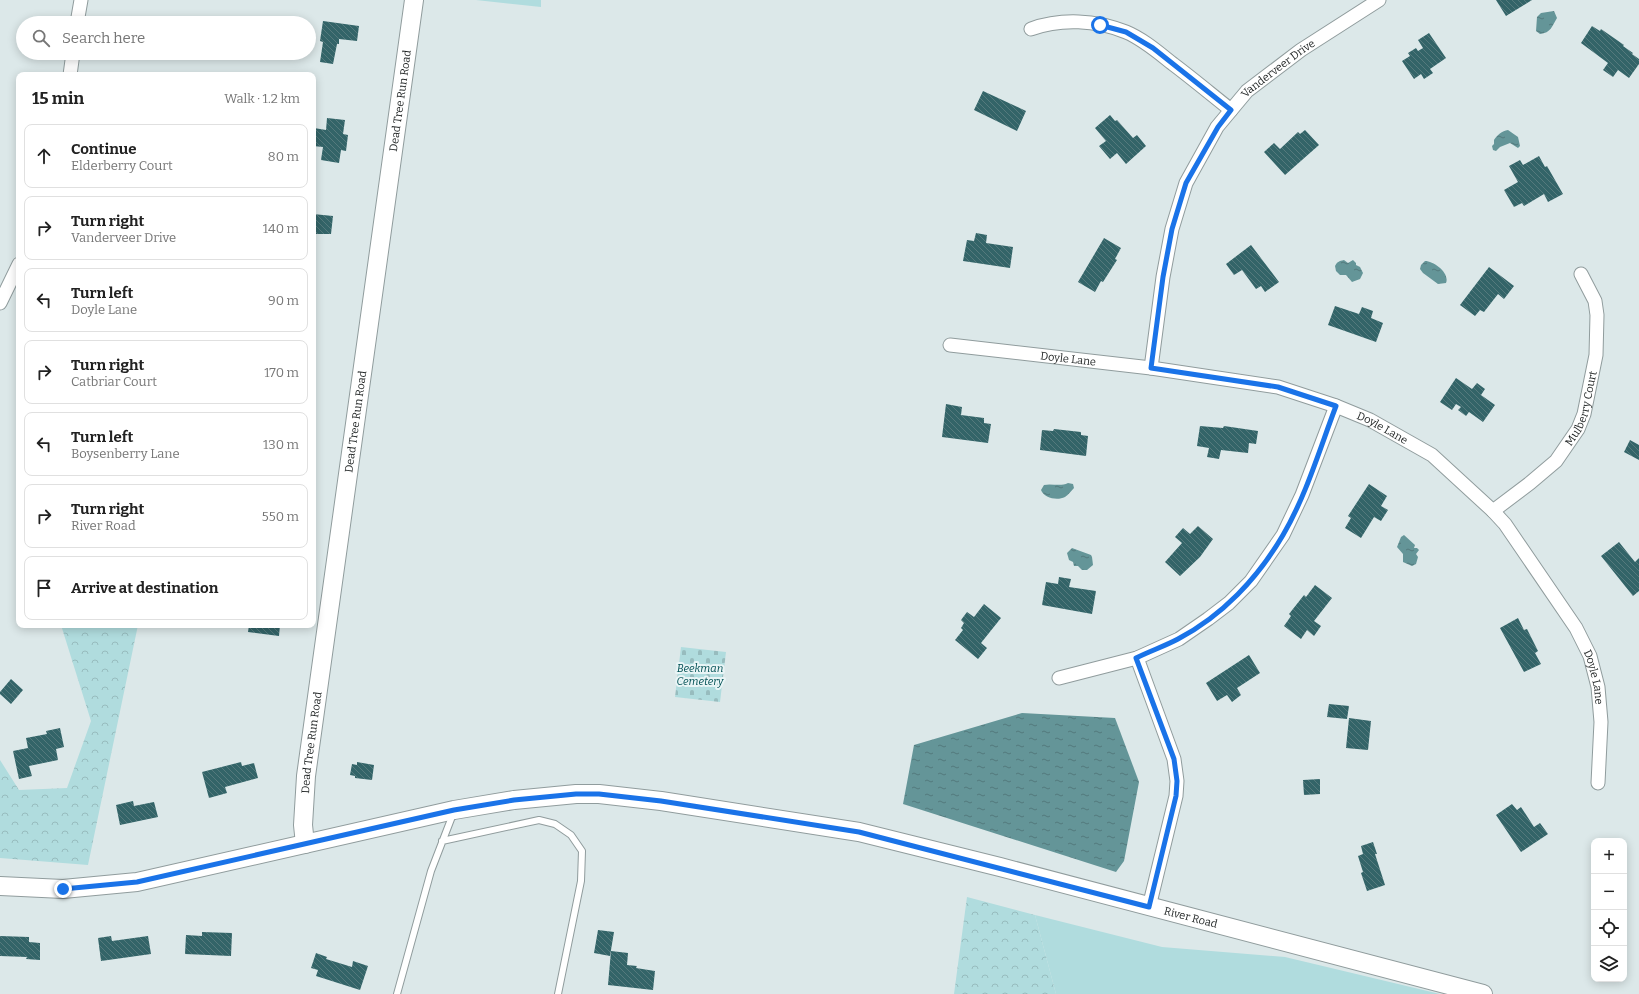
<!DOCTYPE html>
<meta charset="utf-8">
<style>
body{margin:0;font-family:Bitter,serif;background:#f2f2f2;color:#222}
.controls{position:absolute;right:12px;bottom:12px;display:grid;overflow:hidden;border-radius:8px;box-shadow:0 2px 10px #0003}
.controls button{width:36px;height:36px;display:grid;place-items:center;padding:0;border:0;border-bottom:1px solid #e0e0e0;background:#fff;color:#222;font:20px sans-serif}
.stop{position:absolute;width:12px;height:12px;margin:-9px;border:3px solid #1a73e8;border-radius:50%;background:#fff}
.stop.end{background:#1a73e8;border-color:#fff;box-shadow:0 1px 4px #0008}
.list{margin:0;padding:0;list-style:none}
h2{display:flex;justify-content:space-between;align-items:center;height:52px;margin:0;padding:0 16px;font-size:17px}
h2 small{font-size:13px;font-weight:400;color:#767676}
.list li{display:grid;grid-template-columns:26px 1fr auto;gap:12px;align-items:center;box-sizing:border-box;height:64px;margin:0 8px 8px;padding:0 8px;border:1px solid #e0e0e0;border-radius:8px}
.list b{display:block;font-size:15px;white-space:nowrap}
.list p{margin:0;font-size:13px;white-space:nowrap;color:#767676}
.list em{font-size:13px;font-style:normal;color:#767676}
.icon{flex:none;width:22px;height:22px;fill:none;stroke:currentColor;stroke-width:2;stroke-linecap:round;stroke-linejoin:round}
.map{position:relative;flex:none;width:1639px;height:994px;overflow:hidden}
.search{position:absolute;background:#fff;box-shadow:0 2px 10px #0003;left:16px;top:16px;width:300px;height:44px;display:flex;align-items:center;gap:10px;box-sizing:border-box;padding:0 14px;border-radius:22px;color:#767676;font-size:15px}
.panel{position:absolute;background:#fff;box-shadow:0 2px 10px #0003;left:16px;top:72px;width:300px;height:556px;border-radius:8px}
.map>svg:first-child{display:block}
</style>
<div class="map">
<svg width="1639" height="994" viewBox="0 0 1639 994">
<defs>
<pattern id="forest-crowns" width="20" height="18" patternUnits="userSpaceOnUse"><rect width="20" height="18" fill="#b0dcde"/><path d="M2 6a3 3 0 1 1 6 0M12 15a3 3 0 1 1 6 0" fill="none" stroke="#97bcbe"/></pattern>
<pattern id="cemetery-stones" width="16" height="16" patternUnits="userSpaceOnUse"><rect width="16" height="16" fill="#b0dcde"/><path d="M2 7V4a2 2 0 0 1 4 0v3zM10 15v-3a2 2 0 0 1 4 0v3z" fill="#97bcbe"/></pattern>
<pattern id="water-ripples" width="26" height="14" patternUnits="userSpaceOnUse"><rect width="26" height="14" fill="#649598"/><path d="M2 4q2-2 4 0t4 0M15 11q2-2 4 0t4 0" fill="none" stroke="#52797c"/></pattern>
<pattern id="building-back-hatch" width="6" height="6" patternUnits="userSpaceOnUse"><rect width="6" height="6" fill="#336468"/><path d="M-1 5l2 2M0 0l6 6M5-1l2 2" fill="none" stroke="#557a7d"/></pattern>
</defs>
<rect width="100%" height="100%" fill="#dce8e9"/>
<path fill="#b0dcde" d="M476 0H541V7Z
M1035 915 1162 947 1285 957 1440 994H1056Z"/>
<path fill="url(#forest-crowns)" d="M61 625H138L88 865 0 858V760L19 790 67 788 91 721Z
M967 897 1035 915 1056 994H954Z"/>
<path fill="url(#cemetery-stones)" d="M681 647 726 652 720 702 675 697Z"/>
<path fill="url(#water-ripples)" d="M1554 11 1557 18C1552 26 1551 33 1540 34L1536 31 1537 17 1541 13Z
M1508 130 1518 137 1520 146 1518 148 1510 143 1500 147 1496 151 1493 150 1492 146 1494 144V140C1497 135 1502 131 1508 130Z
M1344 260 1348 263 1353 260 1356 263V265L1360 267 1363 273 1360 279 1352 282 1346 275H1340L1336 271 1335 266C1337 262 1339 261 1344 260Z
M1425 261C1434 261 1450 273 1446 283L1438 284 1423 273 1420 269 1421 265Z
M1068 483 1073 484 1074 488C1071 491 1068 495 1065 497 1057 501 1044 498 1041 490L1044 485C1052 483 1060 487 1068 483Z
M1404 535 1415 545 1414 548H1417L1419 550 1416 554 1418 557 1416 564 1412 566 1403 562V554L1397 547 1401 537Z
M1072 548 1091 555 1092 557 1093 565 1087 570H1082L1078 566H1074L1073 562 1069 560 1067 553Z
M1022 713 1115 718 1139 782 1124 861 1116 872 903 804 914 745Z"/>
<path fill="url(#building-back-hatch)" d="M1496 0H1532L1506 16Z
M323 21 359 26 357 41 339 39V44H337L333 64 320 62 323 42 320 41Z
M1592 26 1600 31 1601 29 1624 45 1623 46 1633 53 1632 54 1639 59V64L1629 78 1618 70 1613 77 1603 70 1608 63 1581 43Z
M1429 33 1446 58 1430 69 1433 73 1424 79 1421 74 1414 79 1402 61 1410 56 1408 53 1416 48 1418 51 1423 48 1418 40Z
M983 91 1026 111 1017 131 974 110Z
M1110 115 1115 121 1117 120 1133 138 1137 135 1146 146 1126 164 1117 153 1110 159 1099 146 1106 141 1095 128Z
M327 118 345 120 343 134 348 135 346 151 341 150 339 163 321 160 323 147 313 146 314 128 326 130Z
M1305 130 1319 145 1285 175 1264 152 1274 143 1280 149 1298 132 1300 134Z
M1539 156 1545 167 1547 166 1563 194 1548 202 1544 194 1524 206 1522 203 1514 207 1504 190 1518 182 1509 166 1520 160 1523 165Z
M313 214 333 216 331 234H313Z
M976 233 987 235 986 243 1013 247 1010 268 963 261 967 240 974 241Z
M1104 238 1121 248 1115 259 1117 260 1103 282 1101 281 1095 292 1078 282Z
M1251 245 1279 282 1265 292 1261 286 1256 289 1242 270 1234 275 1226 264Z
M1489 267 1514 286 1504 299 1498 294 1484 312 1480 310 1475 316 1460 305Z
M1335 306 1359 314 1362 307 1373 311 1371 318 1383 323 1376 342 1328 325Z
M1456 378 1472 389 1477 383 1485 389 1481 395 1495 405 1483 422 1469 412 1466 416 1458 410 1461 407 1456 404 1452 410 1440 402Z
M946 404 962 407 961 415 984 418V423L991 424 988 443 942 437Z
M1200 426 1223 428 1224 426 1258 431 1256 444 1249 443 1248 453 1221 450 1219 459 1207 457 1209 448 1197 446Z
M1054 429 1081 432V435L1088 436 1086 456 1040 450 1042 430 1053 431Z
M1630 440 1639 445V460L1624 452Z
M1369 484 1387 496 1381 506 1388 510 1381 521 1374 517 1361 538 1345 528 1351 518 1348 516Z
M1198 526 1213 539 1200 557 1180 576 1165 562 1182 543 1175 537 1183 528 1190 534Z
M1619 542 1635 562 1639 558V591L1633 596 1601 556Z
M1059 577 1071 579 1069 587 1096 591 1092 614 1042 605 1046 582 1058 584Z
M1315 585 1332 598 1314 621 1321 626 1314 636 1307 630 1301 639 1284 626 1291 616 1289 614 1304 595 1306 597Z
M984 604 1001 618 981 643 987 648 978 659 955 640 963 630 961 628 964 623 961 620 967 612 974 617Z
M1518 618 1524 630 1527 629 1538 651 1535 653 1541 664 1524 672 1500 628Z
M249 625H280L279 636 248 632Z
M1249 655 1260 673 1237 688 1241 695 1232 702 1227 695 1217 701 1206 683Z
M11 679 23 690 11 704 0 694V692Z
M1329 704 1349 706 1347 719 1327 717Z
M1349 718 1371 721 1368 750 1346 748Z
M60 728 64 747 56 749 58 760 29 766 32 776 19 779 13 751 28 748 26 738 47 734 46 731Z
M241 762 242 766 254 763 258 778 225 787 227 793 209 798 202 772Z
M357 762 374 765 372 780 355 778V776L350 775 352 764 357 765Z
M1320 779V794L1304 795 1303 780Z
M133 801 134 806 154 802 158 817 120 825 116 805Z
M1512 804 1517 810 1521 807 1534 827 1540 823 1548 834 1521 852 1496 815Z
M1373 842 1377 854H1375L1385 885 1367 891 1361 873 1363 872 1358 856 1363 854 1361 846Z
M598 930 614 932 610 956 594 953Z
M202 932 232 933 231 956 185 954 186 935 202 936Z
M0 936 29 937V942L40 943V960L26 959 27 957 0 956Z
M111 936 112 941 148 936 151 954 101 961 98 938Z
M611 951 628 953 627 965 637 966 636 968 655 971 653 990 608 985Z
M316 953 327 957 326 959 352 967 353 961 368 966 360 990 316 976 318 970 311 968Z"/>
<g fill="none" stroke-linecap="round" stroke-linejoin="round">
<g stroke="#909c9d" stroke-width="8">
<path id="lane" d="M442 841 539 820 555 824 571 835 582 851 581 881 558 994
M397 994 431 871 453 814"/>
</g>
<g stroke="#909c9d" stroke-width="15">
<g id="street">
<path d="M77 23 81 0"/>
<path d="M1031 29C1061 18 1096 20 1126 32 1143 39 1159 53 1173 64 1193 79 1212 95 1231 110"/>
<path d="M70 75 73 53"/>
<path d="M0 303 19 264"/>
<path id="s1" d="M950 345 1151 368 1278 387 1336 406 1370 420 1432 455 1493 511 1505 524 1576 628 1590 656 1598 687 1601 722 1598 783"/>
<path id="s2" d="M1151 368 1163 277 1172 229 1186 183 1217 127 1247 91 1301 50 1379 0"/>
<path id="s3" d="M1493 511 1530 483 1556 461 1578 429 1584 414 1596 355 1597 315 1595 301 1581 274"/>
<path d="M1137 658 1174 759 1177 781 1176 796 1149 907"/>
<path d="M1059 678 1137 658 1179 639 1208 619 1229 603 1251 581 1283 535 1302 495 1336 406"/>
</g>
</g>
<g stroke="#909c9d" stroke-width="20">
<g id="secondary">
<path id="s4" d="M305 844 303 825 306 776 414 0"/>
<path id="s5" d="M0 886 63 889 137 882 454 810 514 800 576 794H599L661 801 859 832 1000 867 1483 994"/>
</g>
</g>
<use href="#lane" stroke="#fff" stroke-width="6"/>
<use href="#street" stroke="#fff" stroke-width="13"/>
<use href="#secondary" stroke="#fff" stroke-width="18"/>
</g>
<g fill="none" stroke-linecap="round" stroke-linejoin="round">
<path stroke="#1a73e8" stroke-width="5" d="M63 889 137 882 454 810 514 800 576 794H599L661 801 859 832 1149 907 1176 796 1177 781 1174 759 1136 658C1150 651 1165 646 1178 639 1222 616 1258 578 1283 535 1306 496 1320 448 1336 406L1278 387 1151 368 1163 277 1172 229 1186 183 1218 127 1231 110 1153 48 1126 32 1100 25"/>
</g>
<g text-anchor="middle" stroke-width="4" stroke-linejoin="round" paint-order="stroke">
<g font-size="11" fill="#1f2323" stroke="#e9f5f6">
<text dy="4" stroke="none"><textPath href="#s2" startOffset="338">Vanderveer Drive</textPath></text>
<text dy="4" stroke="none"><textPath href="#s4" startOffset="750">Dead Tree Run Road</textPath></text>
<text dy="4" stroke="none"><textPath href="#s1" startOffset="119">Doyle Lane</textPath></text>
<text dy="4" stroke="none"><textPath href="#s3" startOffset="140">Mulberry Court</textPath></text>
<text dy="4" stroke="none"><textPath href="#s4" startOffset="426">Dead Tree Run Road</textPath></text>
<text dy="4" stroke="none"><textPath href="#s1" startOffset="443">Doyle Lane</textPath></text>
<text dy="4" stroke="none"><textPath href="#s1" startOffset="779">Doyle Lane</textPath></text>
<text dy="4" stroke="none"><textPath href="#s4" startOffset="102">Dead Tree Run Road</textPath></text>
<text dy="4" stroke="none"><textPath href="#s5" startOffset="1214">River Road</textPath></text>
</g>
<g font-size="11" font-style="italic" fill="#005054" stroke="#e9f5f6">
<text x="700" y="672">Beekman<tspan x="700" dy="13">Cemetery</tspan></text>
</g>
</g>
</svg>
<div class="controls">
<button>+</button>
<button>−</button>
<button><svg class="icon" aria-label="locate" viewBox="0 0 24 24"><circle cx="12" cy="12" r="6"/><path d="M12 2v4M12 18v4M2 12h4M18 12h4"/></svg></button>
<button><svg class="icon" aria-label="layers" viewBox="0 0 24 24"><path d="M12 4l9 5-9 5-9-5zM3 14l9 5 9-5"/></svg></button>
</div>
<div class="stop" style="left:1100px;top:25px"></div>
<div class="stop end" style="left:63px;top:889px"></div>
<div class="search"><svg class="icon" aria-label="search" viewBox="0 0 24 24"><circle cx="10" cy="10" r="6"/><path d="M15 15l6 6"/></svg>Search here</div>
<section class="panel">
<h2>15 min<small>Walk · 1.2 km</small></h2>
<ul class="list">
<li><svg class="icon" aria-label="ahead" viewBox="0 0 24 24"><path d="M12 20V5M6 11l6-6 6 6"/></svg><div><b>Continue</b><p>Elderberry Court</p></div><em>80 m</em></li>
<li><svg class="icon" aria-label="right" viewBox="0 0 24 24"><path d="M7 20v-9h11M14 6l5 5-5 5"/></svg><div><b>Turn right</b><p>Vanderveer Drive</p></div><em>140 m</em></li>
<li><svg class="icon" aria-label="left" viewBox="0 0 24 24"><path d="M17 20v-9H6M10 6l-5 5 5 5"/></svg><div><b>Turn left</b><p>Doyle Lane</p></div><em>90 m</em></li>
<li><svg class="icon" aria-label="right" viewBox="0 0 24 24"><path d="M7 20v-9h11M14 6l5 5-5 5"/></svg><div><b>Turn right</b><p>Catbriar Court</p></div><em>170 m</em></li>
<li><svg class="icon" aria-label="left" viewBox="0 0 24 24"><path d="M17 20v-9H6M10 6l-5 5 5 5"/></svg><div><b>Turn left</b><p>Boysenberry Lane</p></div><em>130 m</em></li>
<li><svg class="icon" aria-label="right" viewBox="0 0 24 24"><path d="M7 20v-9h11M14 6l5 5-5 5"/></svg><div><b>Turn right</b><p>River Road</p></div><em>550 m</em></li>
<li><svg class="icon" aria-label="arrive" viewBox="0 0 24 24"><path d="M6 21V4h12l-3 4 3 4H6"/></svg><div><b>Arrive at destination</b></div></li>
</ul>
</section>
</div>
